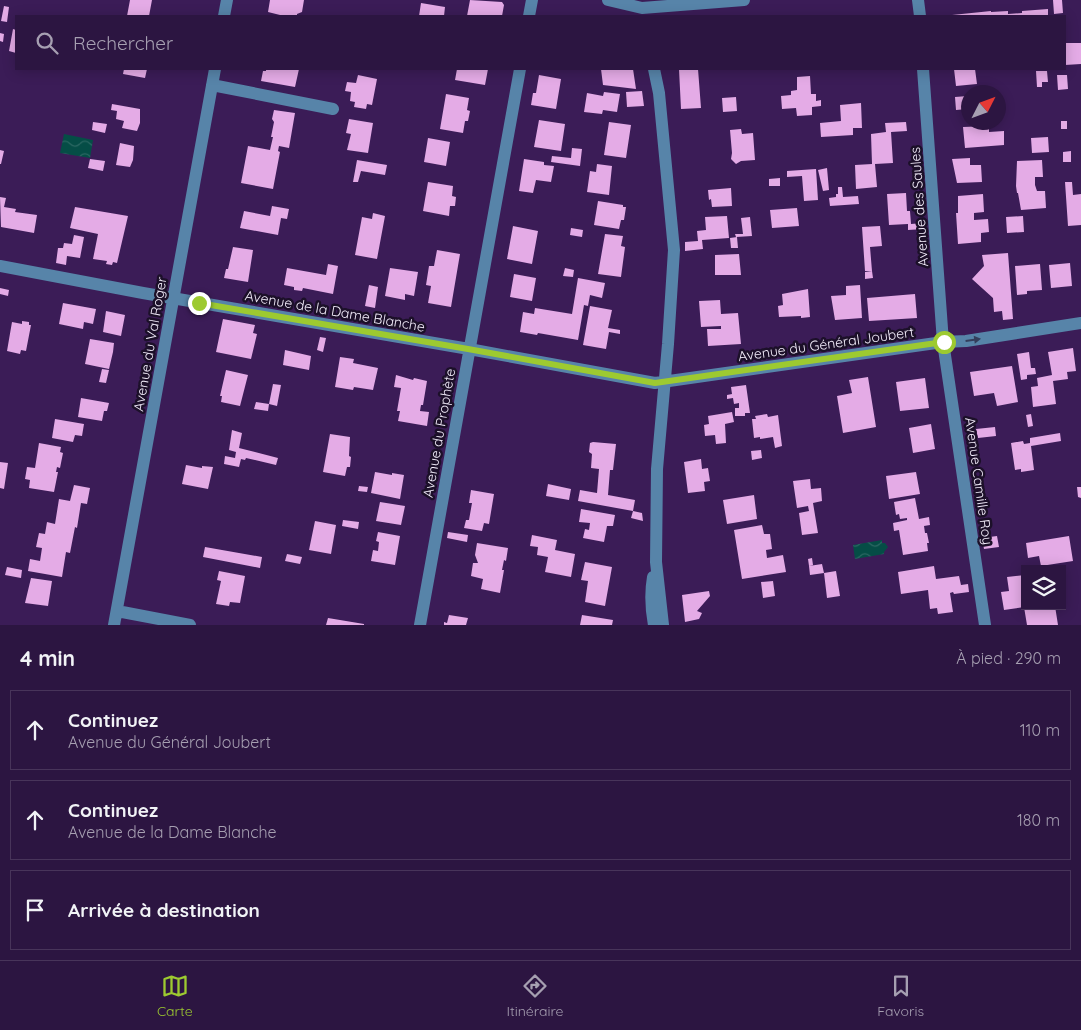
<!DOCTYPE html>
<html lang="fr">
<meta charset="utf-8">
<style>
body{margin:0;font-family:Quicksand,sans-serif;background:#38224c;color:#f1f3f6}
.controls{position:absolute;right:15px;bottom:15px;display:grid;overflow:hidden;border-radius:0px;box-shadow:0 2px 12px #0003}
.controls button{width:45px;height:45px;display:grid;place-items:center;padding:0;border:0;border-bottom:1px solid #48345a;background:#2c1541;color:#f1f3f6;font:25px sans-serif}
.compass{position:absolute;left:961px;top:85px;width:45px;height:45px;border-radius:50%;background:#2c1541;box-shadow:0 2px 12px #0003;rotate:48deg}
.stop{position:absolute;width:15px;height:15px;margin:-11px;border:4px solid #9dca30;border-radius:50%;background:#fff}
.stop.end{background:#9dca30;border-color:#fff;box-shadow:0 1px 5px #0008}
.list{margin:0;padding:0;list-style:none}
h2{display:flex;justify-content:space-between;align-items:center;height:65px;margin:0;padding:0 20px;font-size:21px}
h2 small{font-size:16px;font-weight:400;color:#a69fb1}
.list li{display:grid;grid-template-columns:32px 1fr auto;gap:15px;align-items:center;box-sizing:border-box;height:80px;margin:0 10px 10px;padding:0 10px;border:1px solid #48345a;border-radius:0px}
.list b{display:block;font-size:19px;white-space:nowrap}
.list p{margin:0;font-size:16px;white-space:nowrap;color:#a69fb1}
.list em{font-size:16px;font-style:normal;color:#a69fb1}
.icon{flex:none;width:28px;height:28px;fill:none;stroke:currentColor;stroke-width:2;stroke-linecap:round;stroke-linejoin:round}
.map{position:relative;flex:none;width:1081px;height:625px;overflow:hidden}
.search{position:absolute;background:#2c1541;box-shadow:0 2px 12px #0003;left:15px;right:15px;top:15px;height:55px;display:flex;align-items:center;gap:12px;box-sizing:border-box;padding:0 18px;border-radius:0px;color:#a69fb1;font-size:19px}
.sheet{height:335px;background:#2c1541}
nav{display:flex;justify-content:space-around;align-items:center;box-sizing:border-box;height:70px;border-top:1px solid #48345a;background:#2c1541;font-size:14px;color:#a69fb1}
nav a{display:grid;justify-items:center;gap:2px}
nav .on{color:#9dca30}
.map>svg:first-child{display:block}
</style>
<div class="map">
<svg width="1081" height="625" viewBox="0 0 1081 625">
<defs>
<pattern id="water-waves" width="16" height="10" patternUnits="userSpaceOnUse" patternTransform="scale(1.25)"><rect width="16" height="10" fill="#054d46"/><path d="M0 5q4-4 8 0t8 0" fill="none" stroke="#2a6762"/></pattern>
</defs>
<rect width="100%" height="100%" fill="#3b1c57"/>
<path fill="url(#water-waves)" d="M64 134 93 140 90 158 60 153Z
M882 540V543H885L888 547 884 552V554L855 559 853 545Z"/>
<path fill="#e4abe6" d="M130 0H152L149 16H127Z
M270 0H304L302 12 297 14V16H280V15L268 12Z
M470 0 502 2 504 5 502 16H467Z
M1053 0H1062L1063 13 1054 14Z
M421 3 445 7 444 16H419Z
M4 6 9 7 7 22 1 21Z
M1048 9V16H952V15L991 11V12L1008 11V14L1022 13V11Z
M13 29 16 30V53L9 51Z
M0 33 4 34 3 42 0 41Z
M1065 43H1081V64L1065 65Z
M124 69H147L145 78 123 74Z
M266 69H299L295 87 261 81 263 71H266Z
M457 69H488L485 85 455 80Z
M601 69H633L636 89 603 85Z
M679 69H698L701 108 681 109Z
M954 69H975L977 84 956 86Z
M1036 71H1047L1048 82H1042V87H1037Z
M358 75 377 79 372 105 367 104 366 109 354 107 355 102 350 101 351 92 345 91 347 82 356 83Z
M539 75 561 79 556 109 531 105 533 93H536Z
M1057 75H1067L1068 89 1058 90Z
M810 76 811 94H816V101L821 100V106L812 107V115L797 116 796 108 782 109 781 96 791 95V91L797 90V77Z
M642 91 644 106 627 107 626 92Z
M604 92 620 94 617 112 603 110 602 114 584 112 587 93 603 96Z
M446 94 469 98 467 110 470 111 468 121H465L463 133 440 129Z
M968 96V109L956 110 955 97Z
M736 97 737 111 723 112 722 98Z
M861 103 862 128H853V135L821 137 820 123 841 121 840 105Z
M112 104 140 109V123L137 131 122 128 124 121 116 119 117 111 111 110Z
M1003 107 1004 117H998V108Z
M274 110 295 113 289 148 279 146 278 151 280 152 273 189 241 183 248 146 270 150 273 137H271L274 122 272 119Z
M349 119 373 123 368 153 347 150 351 134 346 133Z
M539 120 565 124 561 151 534 147Z
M1061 121H1067V129H1061Z
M93 122 107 124 105 133 92 130Z
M609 122 631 125 626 158 604 155Z
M906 122 907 131 891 132 893 163 875 164 877 187 856 189 855 165 872 164 871 134 886 132 885 123Z
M989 126V132L1004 131V145L965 148 963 127Z
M741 129 742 134 753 133 755 160 741 161 736 164 731 159 732 153 730 130Z
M1048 137 1049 152 1032 153 1031 138Z
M428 138 450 142 446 166 424 162Z
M120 143 134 146 133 160 130 167 116 165Z
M572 148 582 149 580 166 551 162 552 156 571 158Z
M0 150 4 151 1 164H0Z
M1071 151V162H1063V152Z
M970 158V165H981L982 182 957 183 952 159Z
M90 159 105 161 103 171 88 168Z
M524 159 544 162V165L554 166 551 182 536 180 533 193 519 191Z
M357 160 387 165 385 175 361 171 358 182H353Z
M1042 160 1043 177H1035V185L1037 191H1045L1046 208 1021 210 1018 193H1017L1016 186 1017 161Z
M597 164 612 166 609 195 587 192 590 171 596 172Z
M827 168 829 190 823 191 818 170Z
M816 169 818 200 804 201 802 176 787 177V171Z
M780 178V186H769V179Z
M428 182 453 186 452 196 456 197 455 206H450L449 216 423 211Z
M1065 182H1072L1073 195 1081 194V225L1068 226Z
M838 187H842L843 197 858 196 859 204 830 206 829 198 836 197V194H838Z
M731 188 732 206 712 207 711 199 709 200 708 190Z
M906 193 907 211H910L911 224 923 223 924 229 908 230V224L889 225 887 194Z
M983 194 984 212 974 213V220L988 219 989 232 981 233V242L958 244 956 213H958V196Z
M0 197 6 198 4 207 16 209 15 212 37 215 34 233 1 227Z
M598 201 623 205V207H626L624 220H621L619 229 594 225Z
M272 206 289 209 287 219 281 218 278 235 240 228 244 211 270 216Z
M75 207 128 216 117 263 113 262 112 265 106 264 107 261 93 259 98 234 70 228Z
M797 208 799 226 772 228 770 210Z
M373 213 385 216 377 259 355 255 362 217 372 219Z
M727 216 729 238 702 240 703 249 685 251V242L698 241 697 231 706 230 705 217Z
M1023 216 1024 232 1007 233 1006 217Z
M750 217 752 236 736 237 735 234H743L741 218Z
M513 226 538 231 532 264 507 259Z
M880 226 882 246 870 247 872 271H865L862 227Z
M571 228 583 230 582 237 570 235Z
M605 234 623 236 621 246 625 247 621 277 598 274Z
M74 235 84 237 80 258 67 256 66 265 56 263 58 248H63L64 243 72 244Z
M737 237 738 248H731L730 238Z
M233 247 253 250 248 282 224 278 226 269H228Z
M437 250 460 254 451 307 428 303 431 286 426 285 429 266H434Z
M1008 253 1013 319 1003 320 1002 311 994 312 993 298 972 279 984 266 982 255Z
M739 254 741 275H715V255Z
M1070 263 1072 286 1051 288 1049 265Z
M328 264 338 266 333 294 303 288 302 291 294 290V287L284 285 287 268 326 275Z
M1040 264 1042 290 1027 291V294L1017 295 1015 266Z
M390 268 418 272 414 296 405 294V300L385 296Z
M565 268 574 270 573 277 563 276Z
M872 271 873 278 865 279V272Z
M514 274 536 278 532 301 510 297Z
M578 278 605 283 602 298 590 295 588 306 584 305 578 340 538 333 537 335 520 332 523 312 534 314 535 308 572 314Z
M369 285 378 287 375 308 365 306Z
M860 285 862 318 835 320 831 296 846 295V286Z
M0 288 9 290 8 296 0 294Z
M808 289 810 317 801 318V316L779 317 778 306 783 305 782 294Z
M915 294 917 318 869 321 867 298Z
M720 300 721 314 738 313 741 344 708 346 707 329H721V326L701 327 699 301Z
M63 303 96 309 93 324 84 322 83 329 59 324Z
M590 306 612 310 608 328 620 330V334L609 332 606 349 583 345Z
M106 311 125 315 121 336 103 332Z
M223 319 255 325 253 333 257 334 251 359 216 352Z
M22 321 29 322V325H31L26 351 21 350 20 354 7 351 12 322 22 324Z
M320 337 326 338 323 352 317 350Z
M90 339 114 343 113 352 109 369 85 364Z
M1073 348 1076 371 1067 372 1068 379 1053 381 1056 404 1033 407 1031 387 1038 386 1037 378 1052 375 1048 352Z
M285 350 311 356 309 370 283 365Z
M1029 352 1031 368H1035L1036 374 1027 375V379L1021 380 1017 354Z
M340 357 354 359 353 363 378 368 373 390 354 387 353 390 335 387Z
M1012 366 1018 402 997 406 994 393 974 396 970 372Z
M102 369 109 370 106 383 99 382Z
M226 370 248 375 240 406 221 402 222 396H220Z
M396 375 413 380 414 378 427 381 423 405H421L420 411 429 412 427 426 398 421 400 411H397L401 388 394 387Z
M868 377 876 427 843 433 837 396 852 393 849 380Z
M925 378 929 408 900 411 896 382Z
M273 384 281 385 277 406 269 404Z
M746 385 750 413H745V416H735V408H739V403L734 404 733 398 727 399V395L732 394 731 387Z
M81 398 109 403 107 411H104L102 421 78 417Z
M256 402 269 404 268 411 254 409Z
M732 412 734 422 725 424 726 443 716 444 715 435 705 436 704 425 709 424 708 416Z
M767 414 768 417 778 415 782 446 775 448 773 437 760 439V437L754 438 752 419H756L755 416Z
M1031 414 1033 426 1028 427 1026 415Z
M55 419 84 424 82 436 75 435 73 442 52 438Z
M931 424 935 449 913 453 909 428Z
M995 427 996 436 978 438 976 429Z
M232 430 242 433 239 448 278 458 276 465 246 458 245 460 241 459 239 467 224 464 225 456 235 458 236 452 229 450Z
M1060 433 1061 441 1031 446 1034 470 1021 472V469L1015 470 1011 443 1023 441 1024 444 1030 443V438Z
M330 434 350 437 349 456 351 457 350 467H347L345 476 323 472Z
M593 442 616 444 613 470H610L608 495 635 500 633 511 578 501 580 490 597 493 599 469 591 468 592 454 589 452 590 443Z
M39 443 61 447 60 452 63 453 60 468 57 467 56 472H58L54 492 29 488 30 480 25 479 27 467 35 468Z
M761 450 762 458 752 460 751 451Z
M701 459 702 469 708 468 710 481 704 482 705 491 688 493 684 462Z
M0 462 8 463 4 489 0 488Z
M186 465 202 468V466L213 467 208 489 182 484Z
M375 472 392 475V473L404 475 400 499 371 493Z
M916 472 920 494 889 499 886 476Z
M810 479 811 489 821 488 822 501 813 503 818 533 802 535 799 513 809 511 808 506 797 508 793 481Z
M548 484 571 489 569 500 546 496Z
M74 485 90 488 87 504 81 503 77 528 75 527 70 553 66 552 62 577 28 571 30 559 40 561 42 548 36 547 39 533 45 534 47 522 55 524 59 499 70 501Z
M359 486 368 487 367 492 358 491Z
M1077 487H1081V498L1078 497Z
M471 490 494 494 489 524 484 523 482 531 464 528 466 520H469L472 503H469Z
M754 495 757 519 727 524 723 500Z
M915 498 919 519 929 517 930 525 924 526 925 533H927L929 543H927L928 551 903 555 899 530 894 531 893 523 907 520V518L900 519 899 514 896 515 894 502Z
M380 502 405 506 401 525 376 521Z
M581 509 615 515 613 526H607L604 542 583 538 585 529 589 530 590 523 579 522Z
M633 511 642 513 643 521 631 518Z
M343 520 359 522 358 529 342 526Z
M315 521 336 525 331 554 309 550Z
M762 525 764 534H770L772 549 766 550 767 558 783 555 786 572 742 579 734 530Z
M378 532 400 536 395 565 371 561 373 550 378 551 379 542 376 541Z
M448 532 468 535 467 542 447 538Z
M532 535 557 540 555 550 575 554 571 577 545 572 548 557 537 555 538 547 530 546Z
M997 536 999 547 984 549 982 538Z
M1069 536 1073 561 1041 566 1039 556 1028 558 1026 543Z
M477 543 508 548 506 561 504 560 502 570H504L500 593 481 589 483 579 471 576 473 563H478L475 555Z
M205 547 262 557 260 568 203 557Z
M287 554 302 557 300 564 285 561Z
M812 558 813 565 809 566 808 559Z
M585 562 612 567 605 606 585 602 588 581 581 580Z
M822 564 824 573 810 575 809 566Z
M934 566 936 579 959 576 961 585 968 584 969 592 954 594 953 592 950 593 953 612 938 614 937 608 930 609 928 590 901 594 898 572Z
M7 567 22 570 21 578 5 575Z
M219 571 245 576 240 603 230 602 229 606 216 604 221 581 217 580Z
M836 571 840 596 827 598 824 573Z
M1025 575V606H1055L1058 625H1027L1024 607 1004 610 1001 592 1009 591 1007 577Z
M31 578 52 581 48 606 25 603Z
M773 581 775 596 763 598 761 582Z
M709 591 710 596 697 611 702 613 699 619 685 622 682 595Z
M449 615 468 618 466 625H444V622L447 623Z
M582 615 613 620 612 625H580Z
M328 618 364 624V625H326Z"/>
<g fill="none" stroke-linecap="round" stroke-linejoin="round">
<path stroke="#5784a9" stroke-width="12" d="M608 0 642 8 744 0
M918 0 920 16
M224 16 227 0
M529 16 532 0
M654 69 659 93 674 250 668 344 657 469 656 562 663 625
M923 69 943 342 985 625
M212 85 333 109
M0 266 143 293 469 349 655 383 943 342 966 341 1081 323
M653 577C650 594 651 609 654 625
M117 611 190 625
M114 625 215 69
M420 625 520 69"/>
</g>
<defs><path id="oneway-solid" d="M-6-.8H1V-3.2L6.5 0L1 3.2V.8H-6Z" transform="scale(1.25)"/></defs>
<use fill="#343e5c" href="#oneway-solid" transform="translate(973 340) rotate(-8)"/>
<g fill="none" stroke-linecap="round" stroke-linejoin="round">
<path stroke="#9dca30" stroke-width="6" d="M199 303 468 349 655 383 944 342"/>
</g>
<g text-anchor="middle" stroke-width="5" stroke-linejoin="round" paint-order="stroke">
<g font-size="14" fill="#f3edfb" stroke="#1c1029">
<text transform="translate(919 207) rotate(-94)" y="5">Avenue des Saules</text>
<text transform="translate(335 311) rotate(10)" y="5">Avenue de la Dame Blanche</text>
<text transform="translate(150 344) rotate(-80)" y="5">Avenue du Val Roger</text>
<text transform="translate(826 344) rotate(-8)" y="5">Avenue du Général Joubert</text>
<text transform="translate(439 433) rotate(-80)" y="5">Avenue du Prophète</text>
<text transform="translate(979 481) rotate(82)" y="5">Avenue Camille Roy</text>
</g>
</g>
</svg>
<div class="controls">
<button><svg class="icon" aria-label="layers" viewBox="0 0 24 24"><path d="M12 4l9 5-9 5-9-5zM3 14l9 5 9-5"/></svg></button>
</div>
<svg class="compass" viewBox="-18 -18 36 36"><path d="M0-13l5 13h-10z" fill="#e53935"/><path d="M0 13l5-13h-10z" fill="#a69fb1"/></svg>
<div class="stop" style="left:944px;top:342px"></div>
<div class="stop end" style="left:199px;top:303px"></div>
<div class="search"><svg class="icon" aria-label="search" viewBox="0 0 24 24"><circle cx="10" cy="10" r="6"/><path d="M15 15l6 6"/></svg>Rechercher</div>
</div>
<section class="sheet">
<h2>4 min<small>À pied · 290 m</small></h2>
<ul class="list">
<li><svg class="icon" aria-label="ahead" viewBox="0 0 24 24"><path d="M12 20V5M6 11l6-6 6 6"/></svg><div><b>Continuez</b><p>Avenue du Général Joubert</p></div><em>110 m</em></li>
<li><svg class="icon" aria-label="ahead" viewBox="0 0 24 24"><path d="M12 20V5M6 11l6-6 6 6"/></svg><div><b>Continuez</b><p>Avenue de la Dame Blanche</p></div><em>180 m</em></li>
<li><svg class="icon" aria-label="arrive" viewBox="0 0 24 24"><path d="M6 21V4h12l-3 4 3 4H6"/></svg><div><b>Arrivée à destination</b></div></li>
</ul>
</section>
<nav>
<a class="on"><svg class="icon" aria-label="map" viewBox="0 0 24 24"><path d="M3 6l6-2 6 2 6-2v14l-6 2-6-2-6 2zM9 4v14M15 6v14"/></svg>Carte</a>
<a><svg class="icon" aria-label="directions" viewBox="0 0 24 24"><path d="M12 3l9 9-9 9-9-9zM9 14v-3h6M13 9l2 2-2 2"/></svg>Itinéraire</a>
<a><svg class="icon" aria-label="saved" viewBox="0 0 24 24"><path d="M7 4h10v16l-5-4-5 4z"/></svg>Favoris</a>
</nav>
